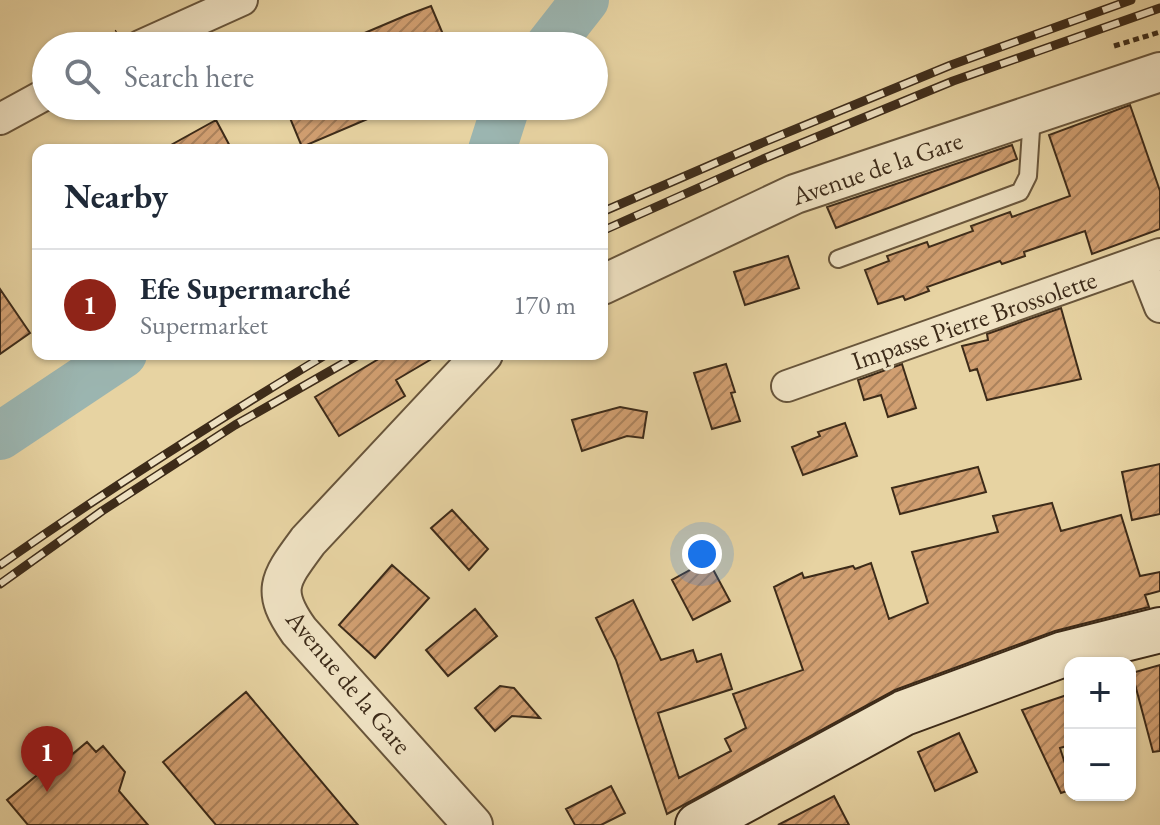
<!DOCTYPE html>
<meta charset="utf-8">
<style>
body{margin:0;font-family:"EB Garamond",serif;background:#f2f2f3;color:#1f2937}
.controls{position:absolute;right:24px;bottom:24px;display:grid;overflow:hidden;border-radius:16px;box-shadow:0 2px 6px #0004}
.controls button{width:72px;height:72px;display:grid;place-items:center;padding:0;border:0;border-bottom:2px solid #e0e1e3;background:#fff;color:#1f2937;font:40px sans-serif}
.you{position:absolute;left:702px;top:554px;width:28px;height:28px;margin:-20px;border:6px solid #fff;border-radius:50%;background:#1a73e8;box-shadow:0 0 0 12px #1a73e833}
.badge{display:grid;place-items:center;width:52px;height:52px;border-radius:50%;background:#8f2418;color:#fff;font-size:26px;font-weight:700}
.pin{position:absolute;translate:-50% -66px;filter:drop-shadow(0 2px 4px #0008)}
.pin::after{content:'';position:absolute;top:42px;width:28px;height:24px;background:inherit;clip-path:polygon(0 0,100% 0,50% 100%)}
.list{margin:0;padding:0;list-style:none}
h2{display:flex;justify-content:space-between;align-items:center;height:104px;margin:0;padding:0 32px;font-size:34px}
h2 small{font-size:26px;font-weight:400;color:#747a83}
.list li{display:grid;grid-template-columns:52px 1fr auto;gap:24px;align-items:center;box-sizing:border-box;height:112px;padding:0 32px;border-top:2px solid #e0e1e3}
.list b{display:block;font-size:30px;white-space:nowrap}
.list p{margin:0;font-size:26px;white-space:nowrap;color:#747a83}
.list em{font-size:26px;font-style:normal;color:#747a83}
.icon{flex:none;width:44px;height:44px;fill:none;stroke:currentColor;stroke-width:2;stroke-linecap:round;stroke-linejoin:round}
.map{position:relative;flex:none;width:1160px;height:825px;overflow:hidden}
.search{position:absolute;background:#fff;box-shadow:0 2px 6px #0004;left:32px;top:32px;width:576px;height:88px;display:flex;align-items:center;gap:20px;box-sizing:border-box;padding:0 28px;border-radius:44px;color:#747a83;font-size:30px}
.panel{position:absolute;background:#fff;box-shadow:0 2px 6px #0004;left:32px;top:144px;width:576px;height:216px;border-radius:16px}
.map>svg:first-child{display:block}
</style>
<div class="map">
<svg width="1160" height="825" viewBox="0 0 1160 825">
<defs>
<pattern id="building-hatch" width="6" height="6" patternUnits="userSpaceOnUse" patternTransform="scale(2)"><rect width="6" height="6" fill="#d19f71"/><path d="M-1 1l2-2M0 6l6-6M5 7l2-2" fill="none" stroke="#ab825c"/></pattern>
</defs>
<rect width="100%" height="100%" fill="#e7d3a2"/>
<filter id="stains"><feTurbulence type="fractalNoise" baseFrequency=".0025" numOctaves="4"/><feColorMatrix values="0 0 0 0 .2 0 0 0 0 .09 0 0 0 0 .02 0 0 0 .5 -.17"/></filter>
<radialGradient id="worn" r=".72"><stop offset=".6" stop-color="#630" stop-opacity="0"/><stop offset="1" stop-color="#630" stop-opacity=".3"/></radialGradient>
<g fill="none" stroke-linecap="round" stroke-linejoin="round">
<path stroke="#9bb5b0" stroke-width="48" d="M549 46 585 0
M492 150 506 106
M0 436 123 354"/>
</g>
<path fill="url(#building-hatch)" stroke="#3d2b19" stroke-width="2" d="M431 6 448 46H334L407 15Z
M1130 105 1160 191V229L1092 254 1085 231 1024 252 1025 256 1002 264 1000 261 927 287 929 291 905 300 903 296 878 304 865 270 889 261 887 256 927 242 929 247 973 231 971 226 1010 212 1012 217 1070 196 1049 135Z
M285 106H398L302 147Z
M216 120 232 150H162Z
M1012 145 1017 159 836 228 827 207Z
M788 256 799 288 745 305 734 272Z
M0 289 30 333 0 354Z
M1061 308 1081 379 987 400 977 369 970 371 962 346 988 340 987 334Z
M387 354H440L396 380 405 396 339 436 315 397Z
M726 364 735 392 731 393 740 421 712 429 694 373Z
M902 364 916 408 888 417 881 395 864 400 858 380Z
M620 407 647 412 643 438 627 436 582 451 572 420Z
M845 423 857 456 803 475 792 447 820 436 818 432Z
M1160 464V514L1132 520 1122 472Z
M978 467 986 492 900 514 892 488Z
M1052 503 1061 531 1121 515 1140 576 1160 572V591L1145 595 1149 607 1055 631 895 690 667 814 616 660 596 618 633 600 661 660 693 650 697 662 721 654 732 689 658 713 679 778 731 751 725 739 746 728 733 694 803 670 774 587 802 573 804 578 853 566 855 569 871 563 889 619 928 603 912 552 998 532 993 516Z
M452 510 488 549 469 570 431 528Z
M708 560 730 601 693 620 672 580Z
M392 565 429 598 375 658 339 625Z
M475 609 497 636 448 676 426 650Z
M1160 665V751L1153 752 1132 673Z
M500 686 514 688 540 718 512 716 495 731 475 708Z
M246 692 358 825H216L163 762Z
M1070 694V745L1060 748 1070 779V790L1061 793 1022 710Z
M959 733 977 772 935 791 918 752Z
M87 742 96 752 103 746 125 772 119 791 148 825H28L7 800 47 767 51 772Z
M611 786 625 813 601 825H575L566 809Z
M834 796 849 825H778Z"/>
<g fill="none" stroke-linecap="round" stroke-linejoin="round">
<g stroke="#68553b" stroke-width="20">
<path id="service" d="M838 259 1020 192 1028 176 1032 115"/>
</g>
<g stroke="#68553b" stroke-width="34">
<path id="minor" d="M140 46 242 0
M0 119 46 94
M1142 261 1160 307
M787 386 1160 254"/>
</g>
<g stroke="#68553b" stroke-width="42">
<path id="tertiary" d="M602 285 795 194 1160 72
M473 825 299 631C270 590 280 579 308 541L483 354"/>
</g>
<g stroke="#3d2b19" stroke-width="48">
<path id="secondary" d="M698 825 904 713 1064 654 1160 630"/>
</g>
<path stroke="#3d2b19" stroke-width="5" stroke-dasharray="6 4" stroke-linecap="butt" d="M89 46 117 32
M1114 46 1160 32"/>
<use href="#service" stroke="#efe2c3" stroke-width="16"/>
<use href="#minor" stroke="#efe2c3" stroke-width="30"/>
<use href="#tertiary" stroke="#efe2c3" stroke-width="38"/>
<use href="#secondary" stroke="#efe2c3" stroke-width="44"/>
<g stroke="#3d2b19" stroke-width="9">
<path id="rail" d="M602 212 757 145 951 65 1131 0
M602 231 763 159 953 81 1160 8
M0 565C107 490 216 421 327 354
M0 584 102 511 235 425 360 354"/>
</g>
<use href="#rail" stroke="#efe2c3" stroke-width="6" stroke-dasharray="18" stroke-linecap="butt"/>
</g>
<g text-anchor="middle" stroke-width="6" stroke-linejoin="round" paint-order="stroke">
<g font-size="26" fill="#3d2b19" stroke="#efe2c3">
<text transform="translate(877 168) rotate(-19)" y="9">Avenue de la Gare</text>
<text transform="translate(974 320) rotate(-19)" y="9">Impasse Pierre Brossolette</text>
<text transform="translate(349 682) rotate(50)" y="9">Avenue de la Gare</text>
</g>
</g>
<rect width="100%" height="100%" filter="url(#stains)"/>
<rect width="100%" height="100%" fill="url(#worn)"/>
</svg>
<div class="controls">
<button>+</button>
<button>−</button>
</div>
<div class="you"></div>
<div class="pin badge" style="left:47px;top:792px">1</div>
<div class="search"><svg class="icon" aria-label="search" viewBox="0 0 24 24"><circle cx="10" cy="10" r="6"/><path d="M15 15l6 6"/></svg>Search here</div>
<section class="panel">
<h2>Nearby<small></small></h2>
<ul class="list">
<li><span class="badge">1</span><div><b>Efe Supermarché</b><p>Supermarket</p></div><em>170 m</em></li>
</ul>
</section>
</div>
